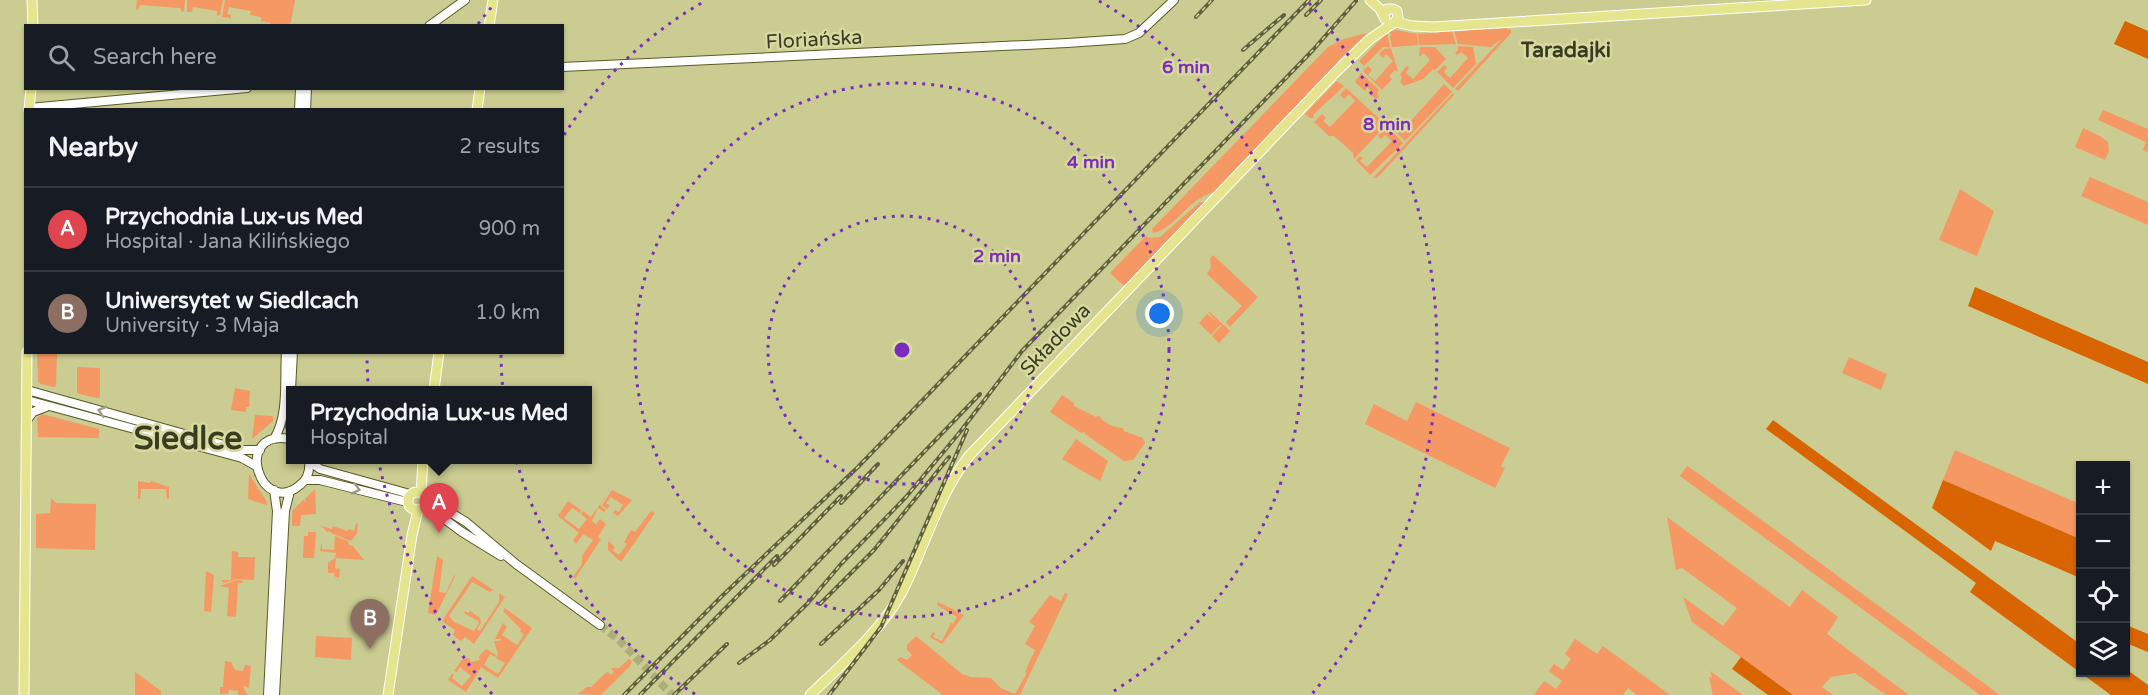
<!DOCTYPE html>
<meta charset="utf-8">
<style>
body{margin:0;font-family:"Varela Round",sans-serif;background:#242831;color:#f1f3f6}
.controls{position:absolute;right:18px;bottom:18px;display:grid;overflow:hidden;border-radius:0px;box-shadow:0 2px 4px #0004}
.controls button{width:54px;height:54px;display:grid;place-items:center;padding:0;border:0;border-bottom:2px solid #363941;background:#171b24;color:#f1f3f6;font:30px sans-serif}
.you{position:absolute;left:1160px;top:314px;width:21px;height:21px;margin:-15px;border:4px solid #fff;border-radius:50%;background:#1a73e8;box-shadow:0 0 0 9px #1a73e833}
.badge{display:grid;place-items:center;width:39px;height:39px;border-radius:50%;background:#0b8043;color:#fff;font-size:20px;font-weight:700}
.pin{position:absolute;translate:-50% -50px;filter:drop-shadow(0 2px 3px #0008)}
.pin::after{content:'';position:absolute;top:32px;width:21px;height:18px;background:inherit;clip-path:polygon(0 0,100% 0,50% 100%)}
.popup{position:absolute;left:286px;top:386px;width:306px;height:78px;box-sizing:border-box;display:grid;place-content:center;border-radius:0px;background:#171b24;filter:drop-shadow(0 2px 4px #0005);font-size:20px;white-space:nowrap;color:#9ea1a6}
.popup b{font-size:22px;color:#f1f3f6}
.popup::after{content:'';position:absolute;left:50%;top:100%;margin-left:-12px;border:12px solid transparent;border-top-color:#171b24}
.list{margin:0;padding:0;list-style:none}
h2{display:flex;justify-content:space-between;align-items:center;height:78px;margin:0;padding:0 24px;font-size:26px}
h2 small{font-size:20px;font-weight:400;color:#9ea1a6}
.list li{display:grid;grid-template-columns:39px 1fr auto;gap:18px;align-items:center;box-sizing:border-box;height:84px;padding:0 24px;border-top:2px solid #363941}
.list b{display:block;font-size:22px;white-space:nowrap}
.list p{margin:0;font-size:20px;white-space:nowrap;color:#9ea1a6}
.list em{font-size:20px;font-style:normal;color:#9ea1a6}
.icon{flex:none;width:33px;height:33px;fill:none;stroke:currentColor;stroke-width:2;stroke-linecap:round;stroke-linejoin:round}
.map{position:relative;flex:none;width:2148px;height:695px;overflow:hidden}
.search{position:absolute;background:#171b24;box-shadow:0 2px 4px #0004;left:24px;top:24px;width:540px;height:66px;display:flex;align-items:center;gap:15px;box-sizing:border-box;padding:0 21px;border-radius:0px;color:#9ea1a6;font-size:22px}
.panel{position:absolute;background:#171b24;box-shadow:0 2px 4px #0004;left:24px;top:108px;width:540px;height:246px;border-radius:0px}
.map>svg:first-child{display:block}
</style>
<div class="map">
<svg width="2148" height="695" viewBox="0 0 2148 695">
<rect width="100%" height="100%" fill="#cacc91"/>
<path fill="#f59863" d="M137 0H185L184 11 182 12 180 8 140 5 138 10 136 9Z
M187 0H223L220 15 217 16V11L193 7 192 12H187Z
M225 0H295L291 22 287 26 271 25V23L261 21V17L250 15 251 11 229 7 227 14 231 15V18L222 17Z
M1505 28 1511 30V33L1458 91 1455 89 1503 38 1491 47 1458 44 1454 31Z
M1396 30 1417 34 1418 45 1392 47 1390 37 1391 35 1389 32Z
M1452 31 1456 44 1419 45 1418 34Z
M1367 33 1339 60 1332 70 1215 194 1212 192C1208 195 1203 196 1199 199 1184 208 1171 230 1153 233L1152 229 1328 47 1344 39Z
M1387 33 1390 47H1383L1364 66 1359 61Z
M1458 46 1473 47 1476 64 1453 88 1437 72 1444 65 1447 67 1444 72 1450 78 1468 58 1461 52 1457 55 1455 53 1458 50Z
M1420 47H1435L1446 59 1435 70 1433 69 1423 79 1404 86 1400 82 1402 77 1400 74 1407 66 1409 68 1406 73 1413 79 1430 60 1424 53 1419 57Z
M1391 48 1398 72 1395 70 1389 76 1392 79 1382 90 1363 71 1368 66 1372 70 1368 75 1375 81 1393 61 1386 54 1383 58 1379 54 1384 49Z
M1361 73 1379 90 1377 93 1379 96 1394 81 1376 99 1369 94 1371 92 1367 87 1365 91 1355 82Z
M1337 81 1344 86 1314 114 1313 118H1310L1305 114Z
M1444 84 1452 92 1405 141 1389 125 1395 118 1398 121 1394 126 1401 132Z
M1346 88 1386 125 1354 159 1353 153 1334 136H1329L1314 122 1322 114 1326 118 1323 121 1330 127 1355 101 1349 94 1344 99 1340 95Z
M1453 93 1454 95 1377 178H1373Z
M2103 110 2148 129V152L2143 150 2146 142 2098 120Z
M1388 127 1403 143 1370 175 1356 160 1360 156 1363 158 1360 161 1367 167 1392 141 1385 135 1381 139 1378 136Z
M2083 128 2100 136 2108 142 2109 151 2105 160 2075 147Z
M2090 177 2148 202V225L2081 196Z
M1960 189 1994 211 1977 256 1939 240Z
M1200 202H1205L1125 287 1110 273 1146 236 1151 238 1160 237Z
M1213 255 1258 297 1230 327 1226 322 1242 306 1207 274 1211 267 1210 259Z
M1208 312H1210L1230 331 1219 343 1212 336 1222 325H1220L1211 335 1199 323 1207 314 1217 322Z
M37 353H57L56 385 54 387 41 384 38 381Z
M1849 357 1887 374 1881 390 1842 373Z
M77 367 100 368V397L97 398 79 394 77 392Z
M235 388 250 391 249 407H246V412L231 410Z
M1062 395 1074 403V406L1096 417 1099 416C1103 423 1115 428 1123 428L1124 431 1143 438 1145 443 1133 460 1124 461 1085 434V432L1081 433 1050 412Z
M1416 402 1510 448 1501 466 1505 468 1495 488 1365 424 1374 404 1407 421Z
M42 414 99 429V438L38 437 37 418Z
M255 415 273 416V421L252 439Z
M1076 439 1108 461 1100 481 1062 459Z
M1955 450 2080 504V539L1943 480Z
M1687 466 1699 474 2000 695H1980L1680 476Z
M249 474 267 502V505L248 499Z
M138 481 150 483 151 481 169 487V499H167L166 489H141L140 499H138Z
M315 489 316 514 301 515 300 526H292V511L303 500 306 502 305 499Z
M612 490 632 500 618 516 613 513 615 510 619 512 623 505 611 497 606 503 610 506 607 509 602 505Z
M608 493 600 505 606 510 604 512 598 508 592 521 596 524 600 519 606 524 598 537 601 539 575 579 573 577 582 564V556L593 540 583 534 576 544 573 540 579 533 558 516 568 501 581 510 580 513 572 508 564 518 579 529 587 519 581 514 583 511 591 517Z
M51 498 56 503 96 504 95 550 36 548V514L50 513Z
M651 511 655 513 621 562 608 550V541L615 547 613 551 619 555 627 544 624 542 631 530 635 532Z
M1667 517 1790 607 1802 590 1838 617 1827 634 1909 695H1886L1855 673 1831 677 1822 687 1833 695H1793L1692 622 1683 597 1723 626 1737 608 1682 568 1676 570Z
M356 523 358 524 357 533 351 541 331 533 330 531 327 532 321 526 332 529 333 526 347 531 349 529 354 531Z
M308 532H316L314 558H303L304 536H308Z
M335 536 348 541 349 545 353 546 364 560 336 558 335 568 340 569 339 578 334 576V573H328V563L335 558 336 553 320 551 322 542V549L334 550Z
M232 551 238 552V557H255L254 580 238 579 224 583 221 580H231Z
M437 556 443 560 439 592 446 593 454 575 455 576 436 615 428 613Z
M206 571 214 575 211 612 204 611Z
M472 576 495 591 492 590 490 592 472 582 449 616 454 622 474 631 479 623 478 621 464 613 465 611 468 613 470 611 480 618 481 623 477 629 480 631 499 602V593L505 597 474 644 465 637 461 641 453 635 455 630 442 621Z
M237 580 243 581V583H238L236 617 227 616 229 588 220 586Z
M1065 593 1068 594 1020 695H943L897 660 900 657 907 660 912 655 907 650V645L916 636 962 674 971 677 991 678 1001 688 1015 694 1027 673 1025 672 1035 650 1025 644 1035 626 1029 622 1050 595 1061 601Z
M938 602 964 615 942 644 930 637 933 632 935 633 933 637 942 641 951 623 953 624 957 617 937 605Z
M505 608 532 628 498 678 481 667 466 692 448 680 452 674H454L452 678 462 686 471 676 460 667 457 672 454 671 462 660 469 658 470 662 480 660 479 656 486 649 496 655 495 657 490 654 484 665 498 674 505 663 496 658 498 654 494 641H500L501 639H495L503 623 507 627 502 635 517 645 524 635 520 631 521 629 503 611Z
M316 636 352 638 351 660 315 657Z
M1575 639 1597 654 1603 646 1670 695H1637L1628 688 1623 695H1534L1544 681 1556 689 1562 681 1549 671 1554 664 1563 670 1571 659 1565 654Z
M629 659 632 661 630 666 601 695 578 694 587 687H591L607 672 612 675 614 672 611 668H619Z
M225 661 231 662 235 670 243 671 245 665 251 666 249 688 245 686 243 687 248 695H238V691L229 690 228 694H220V687H223Z
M1710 671 1743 695H1713L1709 677 1712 678Z
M135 672 161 691V695H135Z"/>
<path fill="#d86402" d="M2125 21 2148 31V59L2114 44Z
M1975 287 2148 362V384L1968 306Z
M1773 420 2080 644V672H2126V669L2148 685V695H2111L1970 592 1976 583 1766 429Z
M1943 480 2080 539V578L1995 541 1991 551 1932 508Z
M2126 625 2148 634V652L2126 643Z
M1741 657 1793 695H1768L1732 669Z"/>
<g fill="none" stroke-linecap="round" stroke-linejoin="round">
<path stroke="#adaf7b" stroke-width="8" stroke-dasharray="8 4" stroke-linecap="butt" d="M600 625 619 640 672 695"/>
<g stroke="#5a5b23" stroke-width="10">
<path id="minor" d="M429 26 465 0
M562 67 1067 43 1125 39 1139 33 1174 0
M29 108 247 88
M299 110 300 88
M306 110 307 88
M27 390 242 450H260
M291 390 293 352
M27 400 242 458 256 466
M290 404V427
M27 420 33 412 46 407
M274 439C289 415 284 380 286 352
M290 439C232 428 260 519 300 485 308 479 310 469 309 460
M310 462 320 469 410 494
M305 480H320L407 502
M425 497 466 522 516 564 600 625
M424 507 435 512 462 532 501 556
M268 695 277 511 274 490
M275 695 285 511 290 491"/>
</g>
<g stroke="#fff" stroke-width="11">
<path id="major" d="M32 0 33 26
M1370 0 1380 9 1385 19
M1395 22 1413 26 1434 27 1866 0
M489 26 493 0
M29 110 31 88
M477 110 480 88
M434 390 439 352
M408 501a9 9 0 1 1 18 0a9 9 0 1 1-18 0Z
M421 493 423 460
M24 695 27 352
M388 695 412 535 418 510
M810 695C840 666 883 629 902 592 925 547 937 497 969 456L1336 72 1370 39 1395 22 1398 17 1397 11 1393 9H1387L1384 15"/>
</g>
<use href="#minor" stroke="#fff" stroke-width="8"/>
<use href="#major" stroke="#e5e58f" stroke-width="9"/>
<g stroke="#5e5f3e" stroke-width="4">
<path id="rail" d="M1306 15 1321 0
M1196 17 1212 0
M1243 50 1284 15
M841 503 878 464
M774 565 841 496
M780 601 980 394
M820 604 874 550 949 457
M821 644 879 590 903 561
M739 663 770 640 808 603 841 564 906 497 960 432 1022 351 1313 50 1356 1
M624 695 722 596 858 467 1309 0
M640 695 777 556
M674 695 727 644
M829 695 881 627 967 430"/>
</g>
<use href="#rail" stroke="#d7d99e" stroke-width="1.5" stroke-dasharray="4.5" stroke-linecap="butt"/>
</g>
<defs><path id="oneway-chevron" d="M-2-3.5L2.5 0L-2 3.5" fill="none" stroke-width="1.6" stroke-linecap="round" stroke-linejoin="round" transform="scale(1.5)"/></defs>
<g stroke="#9c9d91">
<use href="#oneway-chevron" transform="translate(102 411) rotate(-163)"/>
<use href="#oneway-chevron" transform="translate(356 489) rotate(14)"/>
</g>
<g fill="none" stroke="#7b2cbf" stroke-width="3" stroke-dasharray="3 6">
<circle cx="902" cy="350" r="134"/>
<circle cx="902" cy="350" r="267"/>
<path d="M695 694A401 401 0 0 1 501 353M564 135A401 401 0 0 1 705 1M1099 1A401 401 0 0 1 1109 694"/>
<path d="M492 694A535 535 0 0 1 367 355M478 24A535 535 0 0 1 495 3M1309 3A535 535 0 0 1 1312 694"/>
</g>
<g text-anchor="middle" stroke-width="5" stroke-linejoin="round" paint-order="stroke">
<g font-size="20" fill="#3a3b23" stroke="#d7d99e">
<text transform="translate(814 39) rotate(-3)" y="7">Floriańska</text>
<text transform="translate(1055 339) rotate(-46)" y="7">Składowa</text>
</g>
<g font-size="21" font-weight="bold" fill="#3a3b23" stroke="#d7d99e">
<text x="1566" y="57">Taradajki</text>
</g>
<g font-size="32" font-weight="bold" fill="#3a3b23" stroke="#d7d99e">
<text x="188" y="449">Siedlce</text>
</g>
</g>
<circle cx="902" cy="350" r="9" fill="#7b2cbf" stroke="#d7d99e" stroke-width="3"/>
<g font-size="18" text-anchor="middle" font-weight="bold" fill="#7b2cbf" stroke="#d7d99e" stroke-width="5" stroke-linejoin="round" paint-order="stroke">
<text x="1186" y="73">6 min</text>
<text x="1387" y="130">8 min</text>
<text x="1091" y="168">4 min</text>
<text x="997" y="262">2 min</text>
</g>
</svg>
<div class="controls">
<button>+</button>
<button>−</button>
<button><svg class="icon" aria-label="locate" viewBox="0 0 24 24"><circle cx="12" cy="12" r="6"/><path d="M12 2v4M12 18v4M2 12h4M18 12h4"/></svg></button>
<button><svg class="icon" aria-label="layers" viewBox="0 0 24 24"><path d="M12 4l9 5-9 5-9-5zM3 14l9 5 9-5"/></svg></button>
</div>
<div class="you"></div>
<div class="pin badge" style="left:439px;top:533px;background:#e0444e">A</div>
<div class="popup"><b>Przychodnia Lux-us Med</b>Hospital</div>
<div class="pin badge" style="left:370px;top:649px;background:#8d6e63">B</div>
<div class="search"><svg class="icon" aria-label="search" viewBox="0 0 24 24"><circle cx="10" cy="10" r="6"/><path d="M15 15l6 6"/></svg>Search here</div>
<section class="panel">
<h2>Nearby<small>2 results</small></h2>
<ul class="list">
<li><span class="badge" style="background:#e0444e">A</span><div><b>Przychodnia Lux-us Med</b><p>Hospital · Jana Kilińskiego</p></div><em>900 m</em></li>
<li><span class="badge" style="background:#8d6e63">B</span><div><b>Uniwersytet w Siedlcach</b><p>University · 3 Maja</p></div><em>1.0 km</em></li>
</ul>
</section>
</div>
